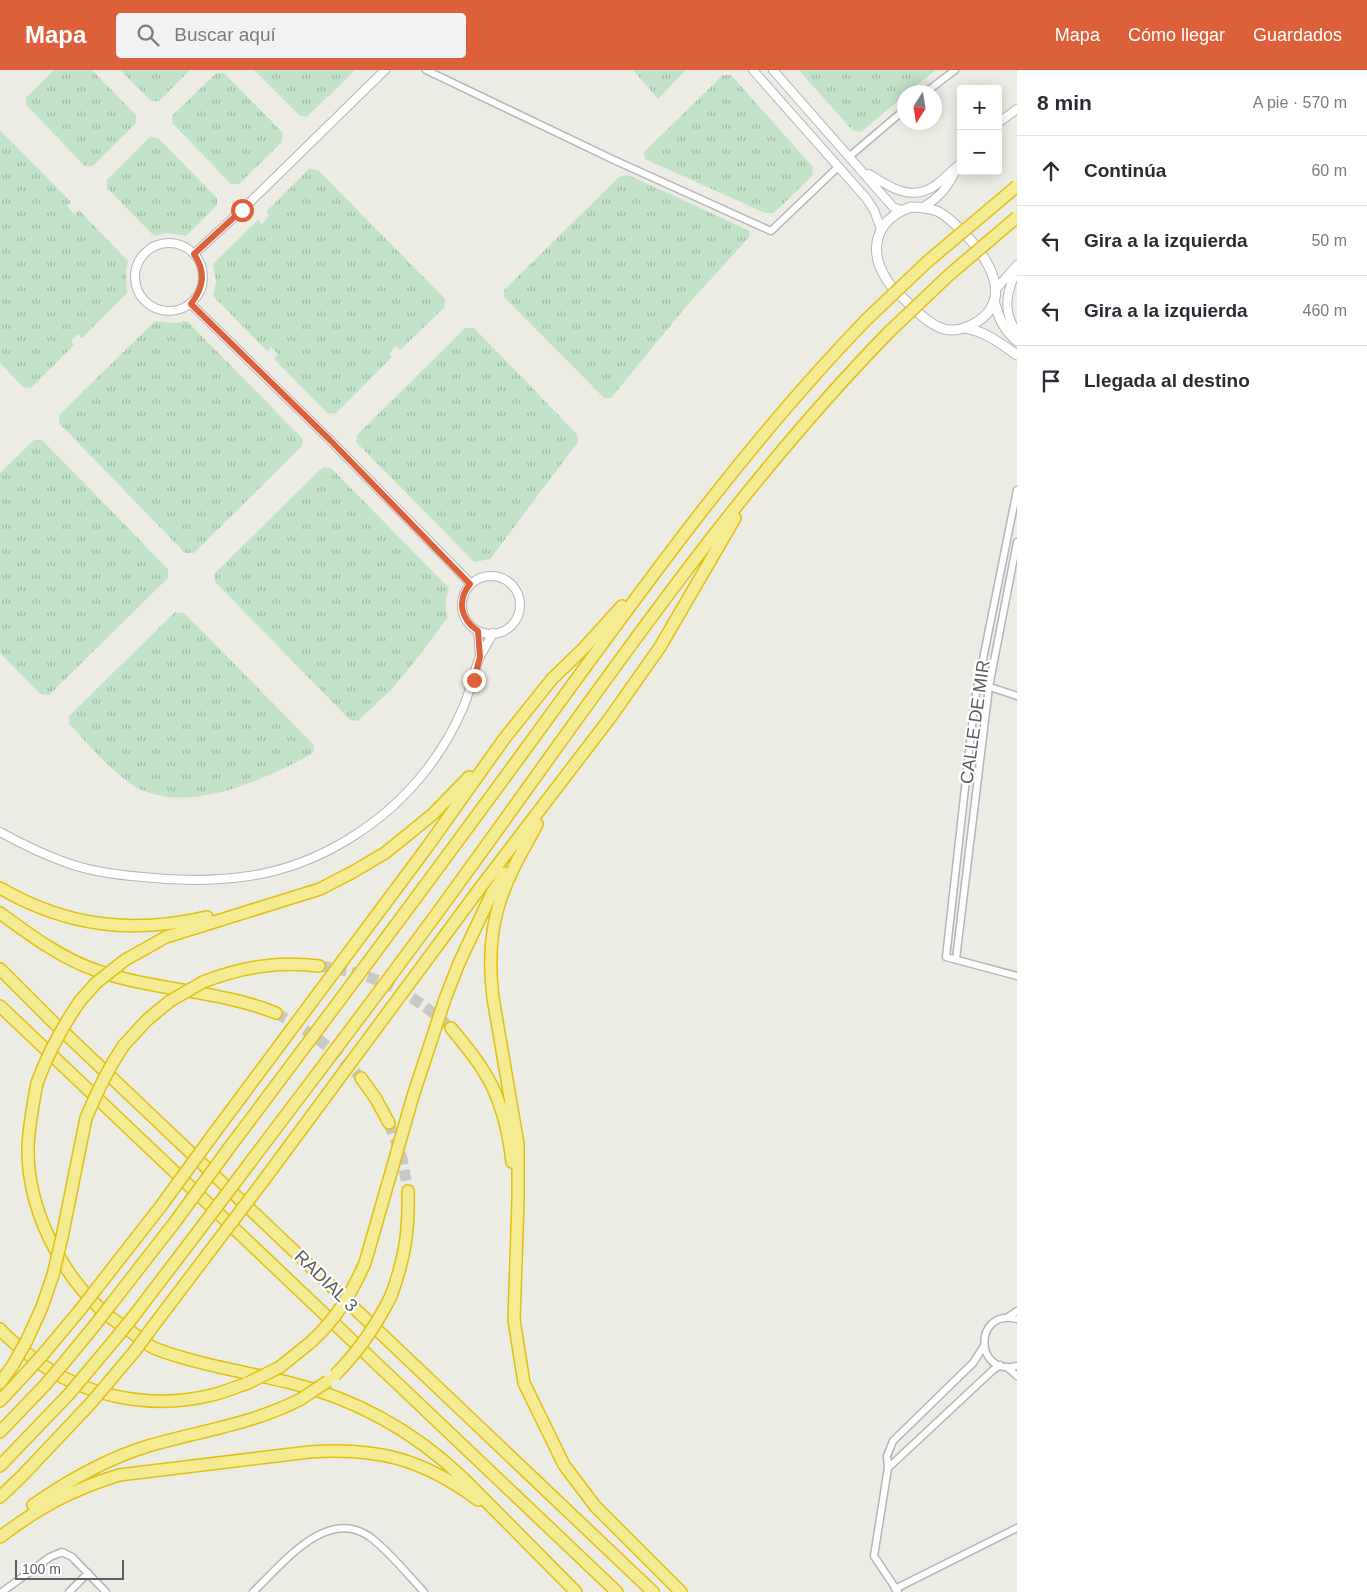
<!DOCTYPE html>
<html lang="es">
<meta charset="utf-8">
<style>
body{margin:0;font-family:Helvetica,sans-serif;background:#f2f2f3;color:#2b2b33}
.controls{position:absolute;right:15px;top:15px;display:grid;overflow:hidden;border-radius:5px;box-shadow:0 2px 12px #0003}
.controls button{width:45px;height:45px;display:grid;place-items:center;padding:0;border:0;border-bottom:1px solid #e1e1e2;background:#fff;color:#2b2b33;font:25px sans-serif}
.compass{position:absolute;left:897px;top:15px;width:45px;height:45px;border-radius:50%;background:#fff;box-shadow:0 2px 12px #0003;rotate:192deg}
.scale{position:absolute;left:15px;bottom:12px;width:109px;box-sizing:border-box;padding-left:5px;border:2px solid #5c5e63;border-top:0;font-size:14px;line-height:18px;white-space:nowrap;color:#5c5e63;-webkit-text-stroke:4px #fff;paint-order:stroke}
.stop{position:absolute;width:15px;height:15px;margin:-11px;border:4px solid #dc613b;border-radius:50%;background:#fff}
.stop.end{background:#dc613b;border-color:#fff;box-shadow:0 1px 5px #0008}
.list{margin:0;padding:0;list-style:none}
h2{display:flex;justify-content:space-between;align-items:center;height:65px;margin:0;padding:0 20px;font-size:21px}
h2 small{font-size:16px;font-weight:400;color:#7c7c81}
.list li{display:grid;grid-template-columns:32px 1fr auto;gap:15px;align-items:center;box-sizing:border-box;height:70px;padding:0 20px;border-top:1px solid #e1e1e2}
.list b{display:block;font-size:19px;white-space:nowrap}
.list em{font-size:16px;font-style:normal;color:#7c7c81}
.icon{flex:none;width:28px;height:28px;fill:none;stroke:currentColor;stroke-width:2;stroke-linecap:round;stroke-linejoin:round}
.map{position:relative;flex:none;width:1017px;height:1522px;overflow:hidden}
header{display:flex;align-items:center;gap:30px;box-sizing:border-box;height:70px;padding:0 25px;background:#dc613b;color:#fff}
header strong{font-size:24px}
nav{display:flex;gap:28px;margin-inline-start:auto;font-size:18px}
.search{width:350px;height:45px;background:#f2f2f3;display:flex;align-items:center;gap:12px;box-sizing:border-box;padding:0 18px;border-radius:5px;color:#7c7c81;font-size:19px}
main{display:flex}
aside{flex:1;background:#fff}
.map>svg:first-child{display:block}
</style>
<header>
<strong>Mapa</strong>
<div class="search"><svg class="icon" aria-label="search" viewBox="0 0 24 24"><circle cx="10" cy="10" r="6"/><path d="M15 15l6 6"/></svg>Buscar aquí</div>
<nav><a>Mapa</a><a>Cómo llegar</a><a>Guardados</a></nav>
</header>
<main>
<div class="map">
<svg width="1017" height="1522" viewBox="0 0 1017 1522">
<defs>
<pattern id="grass-tufts" width="24" height="20" patternUnits="userSpaceOnUse" patternTransform="scale(1.25)"><rect width="24" height="20" fill="#c2e3c7"/><path d="M3 7l-1-3M5 7V3M7 7l1-3M15 17l-1-3M17 17v-4M19 17l1-3" fill="none" stroke="#a1bba5"/></pattern>
</defs>
<rect width="100%" height="100%" fill="#edece4"/>
<path fill="url(#grass-tufts)" d="M54 0H92L136 45V53L93 96H85L26 35V28Z
M120 0H190L159 31H151Z
M254 0H355L307 47 300 46Z
M633 0H686L658 29Z
M799 0H936L908 22H904V26L861 62 853 61Z
M216 3H224L283 63 282 72 239 114H231L172 53V46Z
M723 5H731L813 97 812 106 775 142 765 143 645 89 644 82Z
M0 60 71 132 67 136 74 144 79 140 128 191 126 202 127 223 82 268 78 264 71 271 74 275 31 318 23 317 0 293Z
M150 67 158 68 217 128V135L186 166 167 163 154 166 107 118V110Z
M309 99 318 100 445 229V237L400 280 396 276 389 284 392 287 336 343 328 344 274 289 278 284 271 277 267 281 213 226 216 212 213 194 258 150 262 154 269 146 266 142Z
M628 105 750 161 749 167 684 239 611 328H604L504 227V220L619 107Z
M155 251C167 253 176 254 187 251L303 369 302 376 194 483H185L59 353V345Z
M465 258H474L577 364 578 372 490 489 474 492 356 372 357 365Z
M34 370H42L168 499V508L49 625 40 624 0 583V403Z
M323 397 331 398 449 518C446 528 444 536 448 547L419 586 392 619 358 651 350 650 215 512 214 504Z
M175 542 184 543 314 675 313 683C266 709 188 746 136 717 115 705 87 673 69 654V646Z"/>
<g fill="none" stroke-linecap="round" stroke-linejoin="round">
<path stroke="#c9c8c4" stroke-width="11" stroke-dasharray="11 5.5" stroke-linecap="butt" d="M319 896C376 904 408 920 451 958
M276 943C312 963 333 978 361 1008
M389 1053 402 1088 408 1121"/>
<g stroke="#b4b5ba" stroke-width="9">
<path id="minor" d="M426 0 614 90 771 161 838 97
M926 22 955 0
M850 86 904 40
M1017 420 975 629 946 887 1017 906
M978 613 1017 626
M956 889 989 617 1017 472
M1008 1247 1017 1241
M1017 1249C973 1238 974 1307 1017 1296
M1007 1297 1017 1306
M888 1398 993 1300 1000 1295
M895 1519 1017 1458
M2 1522 50 1487 62 1482 72 1487 106 1522
M69 1522 88 1503
M253 1522C282 1495 326 1436 370 1467 390 1482 407 1504 424 1522
M898 1522 874 1486 888 1398 887 1386 893 1371 973 1293 984 1276"/>
</g>
<g stroke="#b4b5ba" stroke-width="10">
<path id="tertiary" d="M753 0 866 128 874 140 881 159
M773 0 893 137 901 140
M998 53 1017 39
M869 104C889 117 910 131 933 117 943 111 950 101 960 94
M923 137C942 126 948 116 958 97
M135 207a34 34 0 1 1 68 0a34 34 0 1 1-68 0Z
M194 184 242 140 385 0
M1017 201C1006 221 1002 242 1017 262
M996 219 1017 195
M191 234 330 370 471 514
M462 535a29 29 0 1 1 58 0a29 29 0 1 1-58 0Z
M478 561 480 587
M0 762C20 773 40 783 62 791 87 801 116 805 143 807 178 811 214 811 249 806 318 796 385 754 427 699 441 681 453 661 462 640 470 623 473 604 480 586 484 579 489 571 493 563"/>
</g>
<g stroke="#b5b7bd" stroke-width="11">
<path id="secondary" d="M911 137C919 137 928 138 937 141 948 146 957 156 966 165 988 189 1014 228 977 252 967 258 955 262 944 259 930 255 920 244 910 235 903 228 895 221 889 213 867 182 874 150 911 137Z
M994 231C999 248 1003 259 1017 271
M966 258C986 262 1000 273 1017 285"/>
</g>
<g stroke="#e0c011" stroke-width="14">
<path id="motorway" d="M537 754C530 768 522 781 515 795 492 840 487 879 493 928L518 1074V1131L514 1250 524 1313 564 1395 595 1436 681 1522
M0 818C67 857 132 864 207 847
M0 843C30 865 62 889 98 901 156 921 219 920 276 943
M125 890 166 867 320 819 351 803 385 783 411 762 433 744 469 707
M0 899 51 950 653 1522
M203 912C242 897 278 891 319 896
M80 931 96 913
M0 936 617 1522
M451 958C470 981 491 1006 500 1036 506 1053 510 1074 512 1092
M124 975 147 950 170 931
M361 1008 376 1029 389 1053
M37 1013C33 1034 29 1055 28 1077 27 1138 60 1204 106 1244 112 1249 120 1254 127 1259 135 1264 143 1272 152 1277 164 1283 178 1286 191 1290 223 1299 255 1304 287 1312 354 1328 414 1361 464 1409L576 1522
M215 1062 428 776 504 669 552 609 583 579 622 536
M229 1078C329 945 429 811 527 677 635 529 740 380 867 249
M249 1094C322 997 396 901 467 802 601 618 729 426 889 262
M264 1110 480 818 610 648 660 577 735 448
M62 1167 86 1048
M365 1193 413 1026 445 929 459 893 492 823 505 803
M97 1218 161 1136
M391 1226C405 1188 409 1161 408 1121
M112 1233 175 1152
M133 1247 194 1167
M0 1259C10 1271 22 1279 34 1289 84 1327 151 1340 212 1325 224 1322 236 1317 248 1313
M151 1259 210 1181
M27 1270 42 1237 53 1205
M45 1282 80 1240
M63 1294 95 1255
M280 1297 311 1272
M85 1305 116 1268
M0 1313 13 1295
M107 1314 134 1282
M0 1331 26 1303
M0 1362 45 1315
M0 1396 69 1324
M0 1427 22 1406 90 1334
M33 1435C69 1410 106 1389 148 1376 200 1361 253 1354 301 1329
M0 1467C40 1437 71 1420 119 1405L309 1382C377 1377 423 1389 478 1430"/>
</g>
<use href="#minor" stroke="#fff" stroke-width="6"/>
<use href="#tertiary" stroke="#fff" stroke-width="8"/>
<use href="#secondary" stroke="#fff" stroke-width="9"/>
<use href="#motorway" stroke="#f5eb93" stroke-width="11"/>
<g stroke="#e0c011" stroke-width="14" stroke-linecap="butt">
<path id="motorway-bridge" d="M867 249 927 192 1017 116
M889 262 949 205 1017 147
M96 913 125 890
M170 931 203 912
M37 1013C48 983 62 957 80 931
M86 1048C97 1022 108 998 124 975
M161 1136 215 1062
M175 1152 229 1078
M194 1167 249 1094
M210 1181 264 1110
M53 1205 62 1167
M80 1240 97 1218
M95 1255 112 1233
M116 1268 133 1247
M311 1272C337 1248 351 1224 365 1193
M134 1282 151 1259
M13 1295 27 1270
M26 1303 45 1282
M335 1305C359 1281 376 1256 391 1226
M248 1313 280 1297
M45 1315 63 1294
M69 1324 85 1305
M301 1329 328 1311
M90 1334 107 1314"/>
</g>
<use href="#motorway-bridge" stroke="#f5eb93" stroke-width="11"/>
</g>
<g fill="none" stroke-linecap="round" stroke-linejoin="round">
<path stroke="#dc613b" stroke-width="6" d="M242 140 194 184C206 202 204 217 191 234L330 370 470 514C457 530 460 549 478 561L480 587 474 610"/>
</g>
<g text-anchor="middle" stroke-width="4.5" stroke-linejoin="round" paint-order="stroke">
<g font-size="18" fill="#5c5e63" stroke="#fff">
<text transform="translate(975 652) rotate(-82)" y="6">CALLE DE MIR</text>
<text transform="translate(326 1211) rotate(44)" y="6">RADIAL 3</text>
</g>
</g>
</svg>
<div class="controls">
<button>+</button>
<button>−</button>
</div>
<svg class="compass" viewBox="-18 -18 36 36"><path d="M0-13l5 13h-10z" fill="#e53935"/><path d="M0 13l5-13h-10z" fill="#7c7c81"/></svg>
<div class="scale">100 m</div>
<div class="stop" style="left:242px;top:140px"></div>
<div class="stop end" style="left:474px;top:610px"></div>
</div>
<aside>
<h2>8 min<small>A pie · 570 m</small></h2>
<ul class="list">
<li><svg class="icon" aria-label="ahead" viewBox="0 0 24 24"><path d="M12 20V5M6 11l6-6 6 6"/></svg><div><b>Continúa</b></div><em>60 m</em></li>
<li><svg class="icon" aria-label="left" viewBox="0 0 24 24"><path d="M17 20v-9H6M10 6l-5 5 5 5"/></svg><div><b>Gira a la izquierda</b></div><em>50 m</em></li>
<li><svg class="icon" aria-label="left" viewBox="0 0 24 24"><path d="M17 20v-9H6M10 6l-5 5 5 5"/></svg><div><b>Gira a la izquierda</b></div><em>460 m</em></li>
<li><svg class="icon" aria-label="arrive" viewBox="0 0 24 24"><path d="M6 21V4h12l-3 4 3 4H6"/></svg><div><b>Llegada al destino</b></div></li>
</ul>
</aside>
</main>
